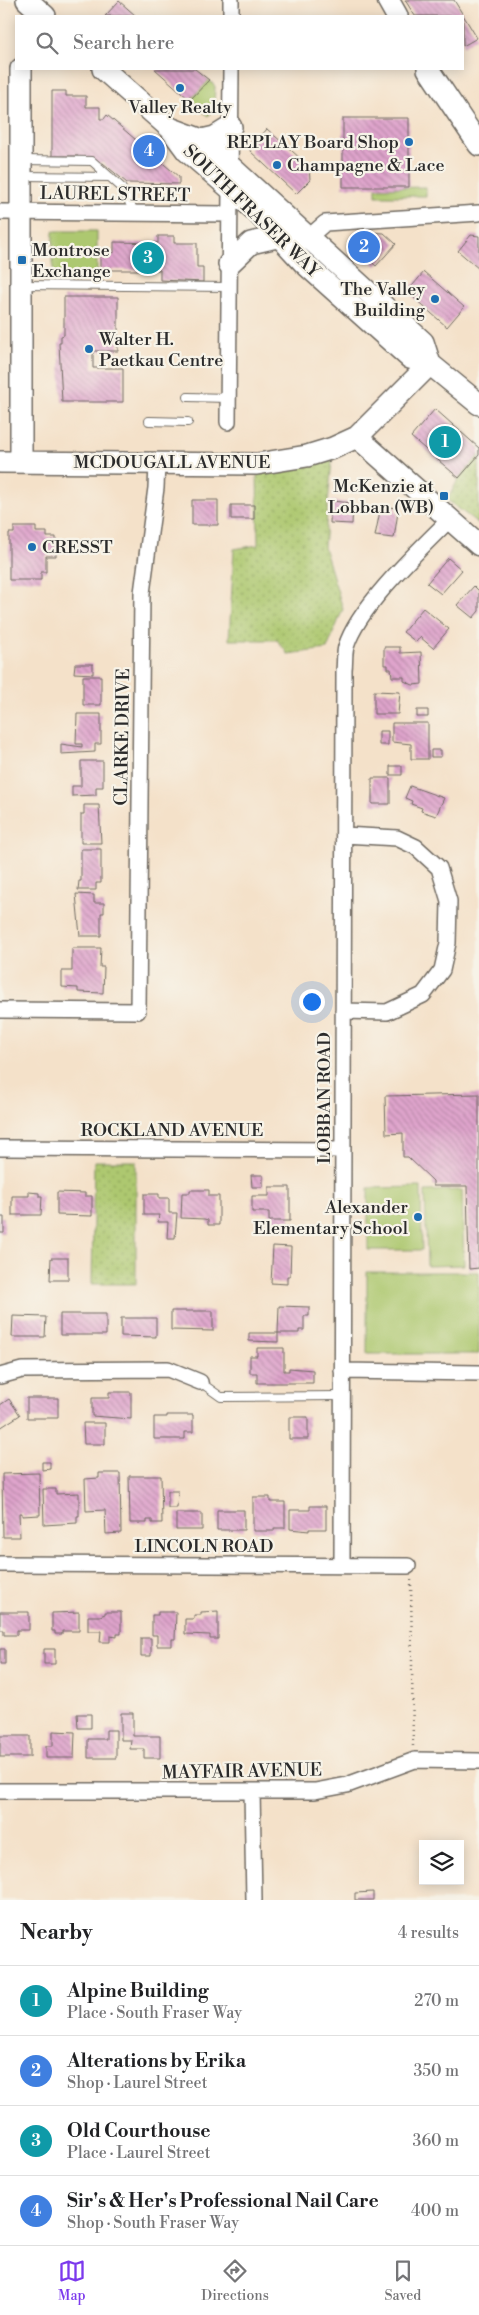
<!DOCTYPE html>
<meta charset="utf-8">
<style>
body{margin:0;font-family:"Libre Bodoni",serif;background:#f2f2f2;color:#202124}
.controls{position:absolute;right:15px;bottom:15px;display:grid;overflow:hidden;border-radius:0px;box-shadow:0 2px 12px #0003}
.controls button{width:45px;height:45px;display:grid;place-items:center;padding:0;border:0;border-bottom:1px solid #e0e0e0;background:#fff;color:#202124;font:25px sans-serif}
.you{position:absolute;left:311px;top:1001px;width:18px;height:18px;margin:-12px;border:4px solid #fff;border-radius:50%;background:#1a73e8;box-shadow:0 0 0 8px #1a73e833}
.badge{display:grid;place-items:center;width:32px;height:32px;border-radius:50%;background:#7c3aed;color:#fff;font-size:16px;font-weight:700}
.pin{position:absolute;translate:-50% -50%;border:2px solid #fff;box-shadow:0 1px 5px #0006}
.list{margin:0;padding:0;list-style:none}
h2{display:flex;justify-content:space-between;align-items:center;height:65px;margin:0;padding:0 20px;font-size:21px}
h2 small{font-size:16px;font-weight:400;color:#757577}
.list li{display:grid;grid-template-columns:32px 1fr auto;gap:15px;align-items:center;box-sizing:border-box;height:70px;padding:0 20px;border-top:1px solid #e0e0e0}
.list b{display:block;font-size:19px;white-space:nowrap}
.list p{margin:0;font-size:16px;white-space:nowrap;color:#757577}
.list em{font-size:16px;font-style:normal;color:#757577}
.icon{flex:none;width:28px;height:28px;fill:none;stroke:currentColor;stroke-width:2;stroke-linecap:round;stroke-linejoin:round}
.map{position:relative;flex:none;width:479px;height:1900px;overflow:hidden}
.search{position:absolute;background:#fff;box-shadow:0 2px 12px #0003;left:15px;right:15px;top:15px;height:55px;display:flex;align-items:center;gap:12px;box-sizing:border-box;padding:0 18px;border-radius:0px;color:#757577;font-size:19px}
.sheet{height:345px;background:#fff}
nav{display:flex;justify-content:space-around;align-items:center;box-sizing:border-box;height:70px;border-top:1px solid #e0e0e0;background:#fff;font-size:14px;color:#757577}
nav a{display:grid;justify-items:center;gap:2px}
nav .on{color:#7c3aed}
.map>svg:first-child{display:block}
</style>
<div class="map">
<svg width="479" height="1900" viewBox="0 0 479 1900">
<defs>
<pattern id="grass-dots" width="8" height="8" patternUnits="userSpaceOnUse" patternTransform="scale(1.25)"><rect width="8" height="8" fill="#adc86f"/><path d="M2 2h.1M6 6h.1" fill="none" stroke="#8da35b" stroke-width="1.8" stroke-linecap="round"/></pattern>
<pattern id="building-back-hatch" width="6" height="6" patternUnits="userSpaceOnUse" patternTransform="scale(1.25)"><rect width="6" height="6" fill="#dfa4cc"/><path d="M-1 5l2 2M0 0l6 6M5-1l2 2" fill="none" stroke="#b586a6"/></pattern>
</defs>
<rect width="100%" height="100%" fill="#f7f3e8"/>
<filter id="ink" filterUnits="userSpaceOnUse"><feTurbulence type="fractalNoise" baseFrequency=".02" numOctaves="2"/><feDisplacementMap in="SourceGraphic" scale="10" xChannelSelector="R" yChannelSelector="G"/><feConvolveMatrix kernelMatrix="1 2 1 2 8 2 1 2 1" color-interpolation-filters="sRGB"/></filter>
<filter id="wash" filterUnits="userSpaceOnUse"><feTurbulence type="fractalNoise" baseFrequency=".0096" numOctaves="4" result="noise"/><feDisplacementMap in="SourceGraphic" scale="20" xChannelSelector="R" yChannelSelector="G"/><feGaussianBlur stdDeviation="1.12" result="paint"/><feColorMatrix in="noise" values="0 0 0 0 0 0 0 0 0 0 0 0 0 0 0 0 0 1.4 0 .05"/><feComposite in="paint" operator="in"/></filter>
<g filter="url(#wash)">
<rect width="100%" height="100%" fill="#f4e1c9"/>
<path fill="url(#grass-dots)" stroke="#6c7a4d" d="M333 450 324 547 343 609 327 649 288 654 277 640H229L234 549 258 545 257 466Z
M479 455V524L447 500 459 478Z
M94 1161H136V1284H92Z"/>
<path fill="#adc86f" stroke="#6c7a4d" d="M209 80 215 86 214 107 208 116 190 100Z
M426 187V196H376V188Z
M53 231H97V280H53Z
M421 1187 422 1250H368V1188Z
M462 1190 464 1265 427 1266 425 1191Z
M367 1272H479V1354H367Z"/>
<g id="blocks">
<path fill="url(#building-back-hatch)" d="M405 0H454L477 38 463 46V16H415Z
M119 1 136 16H105Z
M155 69H195L209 80 190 100Z
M52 91H66V96H86V107H100V119H104L107 115 179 177V184L127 183 103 163H78V156H52Z
M343 118H409V187H343Z
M267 129 309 166 310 180 296 194 250 151 252 139 256 142Z
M366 232 384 233 396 244 376 266 349 242Z
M471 235 479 236V269L458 251Z
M158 236H174V243H197V267H203V282L160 280V270H100V253H114V242L158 243Z
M424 272 464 307 447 327 407 292Z
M64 297H118V351H93V368H123V402H62L59 343H61V336L64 335Z
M435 409 479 448V455L459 478 411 437Z
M192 500H218V525H192Z
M331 501 353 503 352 524 330 523Z
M231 505H254V519H231Z
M381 506 396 508V512H398L394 538 375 536Z
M14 527H36V532H47V537H56V556H46V572H41V580H9V533H14Z
M448 558 462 570 441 594 427 583Z
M474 586 479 591V611L473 618 457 605Z
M423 608 449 629 433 648 420 637 416 642 403 632Z
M384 647H400V653L421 652 422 684 413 685 404 681V677H392L391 669H388V665H384Z
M75 664H93V674L74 673Z
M83 676H101V705H83Z
M374 691 400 692 398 714H374Z
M417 710H428V717H417Z
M77 714H101V744H95V752L61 754V744L82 747V744H76Z
M392 723H428V759H411V744L392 742Z
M379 731H388V745H379Z
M431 750H441V757H431Z
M81 761H103V787H96V795L72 796V786H81Z
M390 766H402V775H390Z
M372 778H390V804H372Z
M410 786 444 798 436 816 421 811 422 808 411 804 412 801 405 798Z
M84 805H99L101 843H81V814H84Z
M81 849H101V883H96V890H78L79 881H81Z
M76 894 94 895V903H104V913H101V936H80Z
M72 948H101L100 967H104L103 993 78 992V988L62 987V971H72Z
M479 1094V1268L469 1269 467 1186H433V1181L408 1157H403V1133L386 1134 385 1096Z
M251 1175H263V1187H252Z
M269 1187H290V1221H269V1212H252V1196H269Z
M190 1190H209V1196H219V1225H208V1220L204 1219 181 1218 182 1193H190Z
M29 1192 39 1193V1196H42L41 1215H12V1196H29Z
M57 1192 85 1193V1196H92V1216L57 1215Z
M144 1194H159V1198H169V1213H177L175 1238H167L168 1222H158L159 1215H144Z
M0 1217H4V1233H0Z
M273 1246 291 1247 290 1276H287V1284L271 1283Z
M51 1258H68V1280H50Z
M279 1306 309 1307V1316H304V1330H299V1333H278Z
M171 1311H213V1331L171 1330Z
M60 1314H106V1335H60Z
M13 1316 46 1317 45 1337H12Z
M121 1318H156V1337L121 1336Z
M249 1333H278V1342L249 1341Z
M257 1348H284V1371H289V1368L313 1370V1383H257V1373H250V1356H257Z
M109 1392H131V1419L92 1416V1398H109Z
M27 1398H58V1418H27Z
M9 1399 20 1415 0 1428V1405Z
M167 1415H193V1432H185V1439H154V1417H167Z
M289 1417H308V1439H289Z
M83 1423H105V1444H84Z
M42 1462H50V1469L42 1470Z
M39 1473 40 1515 22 1516V1513H19L20 1537H3L2 1474Z
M99 1473H120L121 1533 106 1534 105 1510 86 1511 85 1479 99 1478Z
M129 1476H161L162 1523H152V1520H147V1523H130Z
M43 1489H56V1494L79 1493V1516H77V1523L44 1525Z
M168 1491H178L177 1508H168Z
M253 1497H270V1502H285V1528H274V1531H253Z
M310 1506H326V1529H309V1531L290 1529V1510H310Z
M217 1510H244V1530H217Z
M176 1513H202V1530H176Z
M218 1611V1639H210V1635L185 1634V1619H194V1615H201V1612Z
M0 1612H29V1630H17V1635H4V1630H0Z
M79 1612V1631H62V1634H55V1631H52V1613Z
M105 1612H121V1634H117V1637L110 1636V1642H100L101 1631H88V1616H100L105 1614Z
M158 1612H176L175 1639H172V1646H157V1635H152V1615H158Z
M141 1638H151V1656H141Z
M0 1649H5V1664H0Z
M44 1649H55V1664H44Z
M121 1713H133V1736H160V1758H144V1749H130L131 1740H121Z
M77 1714H91V1728H78Z
M106 1730H116V1758H88V1739H106Z
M53 1731 75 1732 74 1758H46V1746H53Z
M0 1736H30V1757H0Z
M373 1892V1900H355V1893Z"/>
</g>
</g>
<g filter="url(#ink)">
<use href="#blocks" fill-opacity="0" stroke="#716b62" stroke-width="1"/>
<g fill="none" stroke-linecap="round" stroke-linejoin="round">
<g stroke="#716b62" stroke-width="10">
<path id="lane" d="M23 160 92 161 121 187 135 213
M23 176 110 177
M23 285 229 287
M188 397 228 398
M149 421 188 422
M200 1382 221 1397 341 1396"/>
</g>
<g stroke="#716b62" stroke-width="18">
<path id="street" d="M231 16V0
M0 212 229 214
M309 237 325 223 479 213
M228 422 231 69
M0 1010 138 1011 142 593 156 488 157 464
M343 1011 387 1012 423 995 442 970 448 943 449 901 439 868 416 847 397 838 344 835
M0 1148 343 1150
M342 1371 479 1373
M0 1376 22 1370 168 1369 200 1382
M0 1564 408 1566
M342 1565 344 670C345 663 344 654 346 647 358 607 420 549 450 519
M0 1791H315L347 1785 415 1760 479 1761
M252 1791 254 1900"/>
</g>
<g stroke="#716b62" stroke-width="24">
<path id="secondary" d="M27 0 45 16
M388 0 397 16
M103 69 170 128 187 151 256 211 304 263 410 358 430 364 479 404
M428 69 479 145
M170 128 202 140 230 166 423 342 430 364
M202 140 215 137 231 127
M229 264 251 243 281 236
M357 437 479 545
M0 462 257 464 307 456 333 448 357 437 430 364
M21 462V69"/>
</g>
<path stroke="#716b62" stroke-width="2.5" stroke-dasharray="1 4" stroke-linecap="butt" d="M411 1580 413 1747"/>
<use href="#lane" stroke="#fff" stroke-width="8"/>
<use href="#street" stroke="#fff" stroke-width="15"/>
<use href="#secondary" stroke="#fff" stroke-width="21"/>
</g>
</g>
<g fill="#1f6fb2" stroke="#f7f3e8" stroke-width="2">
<circle cx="180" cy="88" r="5"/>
<circle cx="409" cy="142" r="5"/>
<circle cx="277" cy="165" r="5"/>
<rect x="17" y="255" width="10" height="10" rx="2.5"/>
<circle cx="435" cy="299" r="5"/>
<circle cx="89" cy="349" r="5"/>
<rect x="439" y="491" width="10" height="10" rx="2.5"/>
<circle cx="32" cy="547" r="5"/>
<circle cx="418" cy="1217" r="5"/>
</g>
<g text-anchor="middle" stroke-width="4.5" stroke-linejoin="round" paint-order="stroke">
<g font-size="18" fill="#2b2b2b" stroke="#f7f3e8" text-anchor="end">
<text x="180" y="113" text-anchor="middle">Valley Realty</text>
<text x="399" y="148">REPLAY Board Shop</text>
<text x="287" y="171" text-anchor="start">Champagne &amp; Lace</text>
<text x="32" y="256" text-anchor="start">Montrose<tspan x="32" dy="21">Exchange</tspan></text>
<text x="425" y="295">The Valley<tspan x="425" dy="21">Building</tspan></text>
<text x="99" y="345" text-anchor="start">Walter H.<tspan x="99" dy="21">Paetkau Centre</tspan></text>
<text x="434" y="492">McKenzie at<tspan x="434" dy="21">Lobban (WB)</tspan></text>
<text x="42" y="553" text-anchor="start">CRESST</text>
<text x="408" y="1213">Alexander<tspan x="408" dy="21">Elementary School</tspan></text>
</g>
<g font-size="18" fill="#2b2b2b" stroke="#f7f3e8">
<text transform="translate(115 194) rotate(1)" y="6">LAUREL STREET</text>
<text transform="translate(252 211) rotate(44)" y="6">SOUTH FRASER WAY</text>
<text x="172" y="468">MCDOUGALL AVENUE</text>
<text transform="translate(122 737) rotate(-89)" y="6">CLARKE DRIVE</text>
<text transform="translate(324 1098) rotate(-90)" y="6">LOBBAN ROAD</text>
<text x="172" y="1136">ROCKLAND AVENUE</text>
<text x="204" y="1552">LINCOLN ROAD</text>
<text transform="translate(242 1771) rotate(-1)" y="6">MAYFAIR AVENUE</text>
</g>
</g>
</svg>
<div class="controls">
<button><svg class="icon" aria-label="layers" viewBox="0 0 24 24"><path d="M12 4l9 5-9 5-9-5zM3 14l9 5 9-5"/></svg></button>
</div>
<div class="you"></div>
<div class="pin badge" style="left:445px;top:442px;background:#0f9aa8">1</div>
<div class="pin badge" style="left:364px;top:247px;background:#3f7fe0">2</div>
<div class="pin badge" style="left:148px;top:258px;background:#0f9aa8">3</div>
<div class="pin badge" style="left:149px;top:151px;background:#3f7fe0">4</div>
<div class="search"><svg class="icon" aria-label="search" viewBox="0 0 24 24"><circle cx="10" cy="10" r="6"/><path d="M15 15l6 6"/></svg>Search here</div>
</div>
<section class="sheet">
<h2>Nearby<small>4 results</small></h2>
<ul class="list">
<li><span class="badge" style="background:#0f9aa8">1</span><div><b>Alpine Building</b><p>Place · South Fraser Way</p></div><em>270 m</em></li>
<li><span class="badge" style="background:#3f7fe0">2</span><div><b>Alterations by Erika</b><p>Shop · Laurel Street</p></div><em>350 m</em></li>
<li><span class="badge" style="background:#0f9aa8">3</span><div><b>Old Courthouse</b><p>Place · Laurel Street</p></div><em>360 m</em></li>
<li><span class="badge" style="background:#3f7fe0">4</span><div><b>Sir's &amp; Her's Professional Nail Care</b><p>Shop · South Fraser Way</p></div><em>400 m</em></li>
</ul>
</section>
<nav>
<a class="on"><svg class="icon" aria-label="map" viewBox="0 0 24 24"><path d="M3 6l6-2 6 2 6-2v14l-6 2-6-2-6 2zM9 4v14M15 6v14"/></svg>Map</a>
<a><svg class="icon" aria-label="directions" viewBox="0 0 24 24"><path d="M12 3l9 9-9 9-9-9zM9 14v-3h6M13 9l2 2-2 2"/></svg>Directions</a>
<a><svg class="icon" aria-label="saved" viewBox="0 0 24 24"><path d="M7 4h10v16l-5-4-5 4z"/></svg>Saved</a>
</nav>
